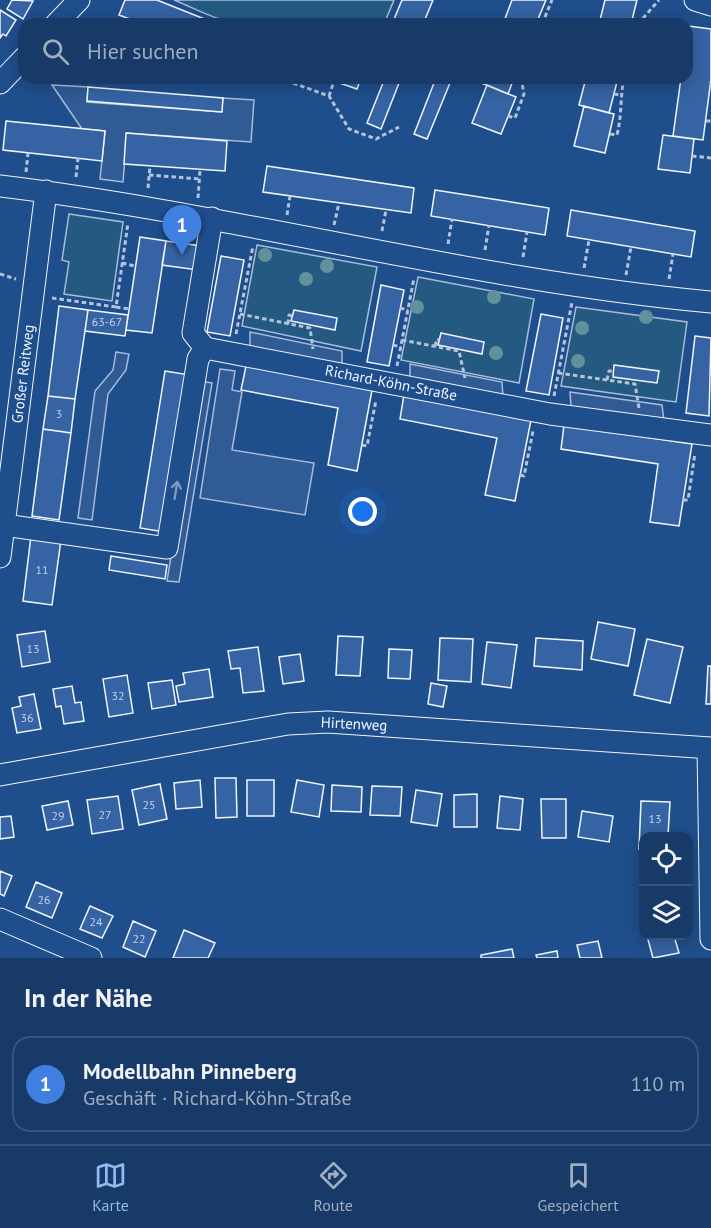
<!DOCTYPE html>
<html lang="de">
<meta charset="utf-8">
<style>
body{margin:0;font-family:"PT Sans",sans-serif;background:#20416f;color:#f1f3f6}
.controls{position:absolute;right:18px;bottom:18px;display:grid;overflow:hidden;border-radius:12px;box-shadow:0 3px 15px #0003}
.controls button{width:54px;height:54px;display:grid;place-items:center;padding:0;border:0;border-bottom:2px solid #36547d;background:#173a69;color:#f1f3f6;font:30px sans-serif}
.you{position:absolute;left:363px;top:512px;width:21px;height:21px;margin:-15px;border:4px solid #fff;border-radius:50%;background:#1a73e8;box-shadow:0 0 0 9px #1a73e833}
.badge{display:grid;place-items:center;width:39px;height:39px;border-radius:50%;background:#90b9f0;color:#fff;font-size:20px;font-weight:700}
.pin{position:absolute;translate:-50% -50px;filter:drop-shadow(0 2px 3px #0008)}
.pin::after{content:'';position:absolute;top:32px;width:21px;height:18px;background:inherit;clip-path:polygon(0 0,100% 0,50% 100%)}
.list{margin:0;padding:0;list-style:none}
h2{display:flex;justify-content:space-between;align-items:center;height:78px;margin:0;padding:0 24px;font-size:26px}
h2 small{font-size:20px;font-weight:400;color:#9eadc0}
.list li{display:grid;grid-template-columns:39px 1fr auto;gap:18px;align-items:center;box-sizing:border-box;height:96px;margin:0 12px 12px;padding:0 12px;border:2px solid #36547d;border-radius:18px}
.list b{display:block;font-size:22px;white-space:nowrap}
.list p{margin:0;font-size:20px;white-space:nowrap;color:#9eadc0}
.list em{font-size:20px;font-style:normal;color:#9eadc0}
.icon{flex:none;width:33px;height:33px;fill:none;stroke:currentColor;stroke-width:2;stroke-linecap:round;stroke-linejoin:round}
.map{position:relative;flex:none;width:711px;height:958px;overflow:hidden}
.search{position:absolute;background:#173a69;box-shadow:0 3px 15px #0003;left:18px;right:18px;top:18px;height:66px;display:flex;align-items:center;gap:15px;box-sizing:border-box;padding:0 21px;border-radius:18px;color:#9eadc0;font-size:22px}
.sheet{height:186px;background:#173a69}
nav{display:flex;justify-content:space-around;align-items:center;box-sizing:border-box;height:84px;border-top:2px solid #36547d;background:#173a69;font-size:16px;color:#9eadc0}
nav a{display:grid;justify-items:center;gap:3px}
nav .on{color:#90b9f0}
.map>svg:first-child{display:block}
</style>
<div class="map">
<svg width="711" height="958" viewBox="0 0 711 958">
<rect width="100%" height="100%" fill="#1f4e8c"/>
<path fill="#245a82" stroke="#a8bbd7" stroke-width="1.5" d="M174 0H394L384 24H278L266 20C234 32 204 12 174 0Z
M69 214 123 222 112 301 64 294 69 262 62 260Z
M257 245 377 267 361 351 242 326Z
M418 277 534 299 519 383 401 360Z
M576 307 687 322 676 402 561 386Z"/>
<path fill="#305b95" stroke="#a8bbd7" stroke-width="1.5" d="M52 85 88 87 87 102 221 112 223 98 254 100 251 142 127 133 123 182 100 179 105 131 82 129Z
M250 332 342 351V367L250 348Z
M116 352 129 354 126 370 108 394 92 520 78 518 95 391 113 370Z
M410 364 502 382 503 398 410 379Z
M220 369 235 371 232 390 242 392 232 450 314 463 305 515 200 498Z
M199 381 212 383 179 582 167 581Z
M570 392 662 405 664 421 571 407Z"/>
<path fill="#3563a3" stroke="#f2f6ff" stroke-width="1.5" d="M12 0 33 1 23 19 7 9Z
M125 0H157L217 24H143L119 15Z
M402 0H433L423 24H392Z
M512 0H546L536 24H503Z
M605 0H637L631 24H599Z
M0 10 16 20 6 36 3 34 0 38Z
M688 26 711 29V79L703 140 673 136 681 78H687Z
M325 78H361L357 89Z
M385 78H401L381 129 367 123Z
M436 78 450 83 427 139 414 134Z
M481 78H514L508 94 479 82Z
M586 78H618L609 113 579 105Z
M487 85 516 97 501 134 472 123Z
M88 87 223 98 222 112 87 101Z
M584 106 614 114 605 153 574 146Z
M6 121 105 131 102 161 3 150Z
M126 133 227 141 225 171 124 164Z
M663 135 694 139 690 173 658 169Z
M267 166 414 188 411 213 263 192Z
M435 190 549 208 545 235 431 216Z
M571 210 695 231 691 257 567 236Z
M140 237 166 241 152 333 126 330Z
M166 241 201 246 198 270 162 265Z
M221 256 244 260 230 336 207 332Z
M381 285 404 290 389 366 367 362Z
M59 306 88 310 75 399 48 396Z
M88 310 128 315 125 336 85 331Z
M294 310 337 318 335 330 291 321Z
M541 314 563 318 549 395 526 391Z
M441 333 484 342 482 354 438 345Z
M695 336 711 338 709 416 686 413Z
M614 365 659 371 657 383 613 377Z
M246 366 372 390 357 471 328 465 338 408 241 390Z
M165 371 190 375 164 532 140 528Z
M404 395 531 420 515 501 485 495 497 438 400 419Z
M48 396 75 399 71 433 43 429Z
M564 425 692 444 679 526 650 522 658 464 561 449Z
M43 429 71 433 59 520 32 516Z
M31 536 61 540 52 605 23 601Z
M111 556 167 565 165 579 109 570Z
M598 622 635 629 628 666 591 659Z
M45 631 50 662 22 667 17 635Z
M338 636 363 637 360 676 336 675Z
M440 638 473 639 471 682 438 680Z
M536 638 583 641 582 670 534 666Z
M647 639 683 647 670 703 634 695Z
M487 642 517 645 511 688 482 684Z
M258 647 264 691 243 693 240 668 231 669 228 651Z
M389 649 412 650 410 679 388 678Z
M300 654 304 681 283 684 279 657Z
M708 666H711V704H706Z
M209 669 213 697 179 702 176 686 185 684 183 673Z
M127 675 133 713 109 717 103 679Z
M172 680 176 705 152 709 148 683Z
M431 683 447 686 443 707 428 704Z
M72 686 75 703 81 702 84 721 64 724 61 706 56 707 53 689Z
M34 694 41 729 17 733 12 708 21 706 19 697Z
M215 778H236L237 817 216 818Z
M200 780 202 807 176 809 174 783Z
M247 780H274V816H247Z
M297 780 324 785 319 817 291 812Z
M160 784 167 819 139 825 132 790Z
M332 785 362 787 361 812 331 811Z
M372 786 402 787 400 816 370 815Z
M416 790 442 794 437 826 411 822Z
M477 794V827H454V795Z
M118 796 123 829 92 834 87 800Z
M500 796 523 799 520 830 497 828Z
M541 799H566V838H542Z
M68 801 73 825 47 830 42 806Z
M641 801 670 802 668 836H644V849H639Z
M582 811 613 816 609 842 578 837Z
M11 816 14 837 0 839V817Z
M0 871 12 876 4 896 0 894Z
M36 882 62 893 52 918 26 907Z
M90 906 113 916 102 938 80 929Z
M133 921 156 931 145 957 123 947Z
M184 930 215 943 208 958H173Z
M647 936H674L679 953 653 958Z
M598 941 602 958H580L577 945Z
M512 949 514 958H481V955Z
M557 951 558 958H537L536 955Z"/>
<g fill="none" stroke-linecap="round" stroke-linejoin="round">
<g stroke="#f2f6ff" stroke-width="23">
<path id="minor" d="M695 0 711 5
M56 24 79 0
M0 83 24 58
M0 186C239 215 471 280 711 302
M212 218 193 333 205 348 550 414 711 435
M4 525 167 548 198 359 205 348
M0 557 46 191
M708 748 711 939
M0 775 288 724 328 722 711 748
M0 919 91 958"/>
</g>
<path stroke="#b3c4dc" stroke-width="3" stroke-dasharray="4.5 3" stroke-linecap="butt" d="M632 20 638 22
M424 21 432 24
M542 24 552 0
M638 24 659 0
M279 78 329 96 349 129 376 139 399 127
M710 85H711
M614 94 620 95
M329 96 334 81
M508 116 515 118 524 94 521 78
M706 121H711
M610 134 617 135C622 115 620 97 624 78
M692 156 711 158
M26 172 28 153
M149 175 200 179
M76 177 78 158
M148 188 150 166
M198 198 200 170
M287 215 290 196
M334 225 339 203
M382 231 386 210
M448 244 452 219
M485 250 489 225
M523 257 527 232
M122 263 135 266
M584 268 589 240
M0 274 16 279
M626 275 631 247
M669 279 673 254
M52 298 116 307 128 223
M116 307 129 309
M400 308 408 310
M240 314 310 328 313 349
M288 324 289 315 292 316
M236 334 253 246
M402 340 459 351 465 378
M393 345 401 347
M435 346 437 339 439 340
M397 366 414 278
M558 373 635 384 639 408
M607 380 609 371H613
M554 396 572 302
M362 445 367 446 376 400
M520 475 524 476 533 431
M683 500H688L695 453"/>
<use href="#minor" stroke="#1f4e8c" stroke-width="21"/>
</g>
<g fill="#61919a">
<circle cx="265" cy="255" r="7"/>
<circle cx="327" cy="266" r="7"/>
<circle cx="306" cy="279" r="7"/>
<circle cx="494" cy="297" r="7"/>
<circle cx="417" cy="307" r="7"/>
<circle cx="646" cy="317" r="7"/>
<circle cx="582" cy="328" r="7"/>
<circle cx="496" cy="353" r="7"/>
<circle cx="578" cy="361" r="7"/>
</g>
<defs><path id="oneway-shaft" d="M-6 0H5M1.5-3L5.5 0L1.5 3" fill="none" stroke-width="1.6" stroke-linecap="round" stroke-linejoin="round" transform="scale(1.5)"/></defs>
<use stroke="#7e9ac0" href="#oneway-shaft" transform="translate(176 490) rotate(-81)"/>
<g text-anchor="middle" stroke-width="4.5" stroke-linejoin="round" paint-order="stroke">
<g font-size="12" fill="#c3d1e8">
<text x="107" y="326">63-67</text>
<text x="59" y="418">3</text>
<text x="42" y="574">11</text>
<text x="33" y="653">13</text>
<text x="118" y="700">32</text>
<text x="27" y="722">36</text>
<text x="149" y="809">25</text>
<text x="105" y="819">27</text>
<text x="58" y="820">29</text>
<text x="655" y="823">13</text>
<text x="44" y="904">26</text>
<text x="96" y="926">24</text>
<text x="139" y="943">22</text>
</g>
<g font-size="15" fill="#f2f6ff" stroke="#1f4e8c">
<text transform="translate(23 374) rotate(-83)" y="5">Großer Reitweg</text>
<text transform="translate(391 383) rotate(11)" y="5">Richard-Köhn-Straße</text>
<text transform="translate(354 724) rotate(3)" y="5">Hirtenweg</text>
</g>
</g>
</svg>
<div class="controls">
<button><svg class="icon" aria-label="locate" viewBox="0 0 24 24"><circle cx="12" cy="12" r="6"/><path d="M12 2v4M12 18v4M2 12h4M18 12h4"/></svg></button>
<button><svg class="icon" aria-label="layers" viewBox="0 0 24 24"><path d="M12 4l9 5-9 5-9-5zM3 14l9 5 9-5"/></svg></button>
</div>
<div class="you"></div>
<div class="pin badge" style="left:182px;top:255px;background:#3f7fe0">1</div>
<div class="search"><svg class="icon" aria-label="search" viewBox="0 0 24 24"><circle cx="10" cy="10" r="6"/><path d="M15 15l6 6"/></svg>Hier suchen</div>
</div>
<section class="sheet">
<h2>In der Nähe<small></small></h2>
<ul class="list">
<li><span class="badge" style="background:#3f7fe0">1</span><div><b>Modellbahn Pinneberg</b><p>Geschäft · Richard-Köhn-Straße</p></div><em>110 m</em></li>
</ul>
</section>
<nav>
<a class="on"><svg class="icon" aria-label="map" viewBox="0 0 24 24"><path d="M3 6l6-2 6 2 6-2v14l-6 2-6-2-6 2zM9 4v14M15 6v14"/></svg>Karte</a>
<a><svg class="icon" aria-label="directions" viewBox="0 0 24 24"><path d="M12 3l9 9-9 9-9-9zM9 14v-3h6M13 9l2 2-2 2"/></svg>Route</a>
<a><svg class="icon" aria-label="saved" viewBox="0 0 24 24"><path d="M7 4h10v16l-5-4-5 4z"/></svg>Gespeichert</a>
</nav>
